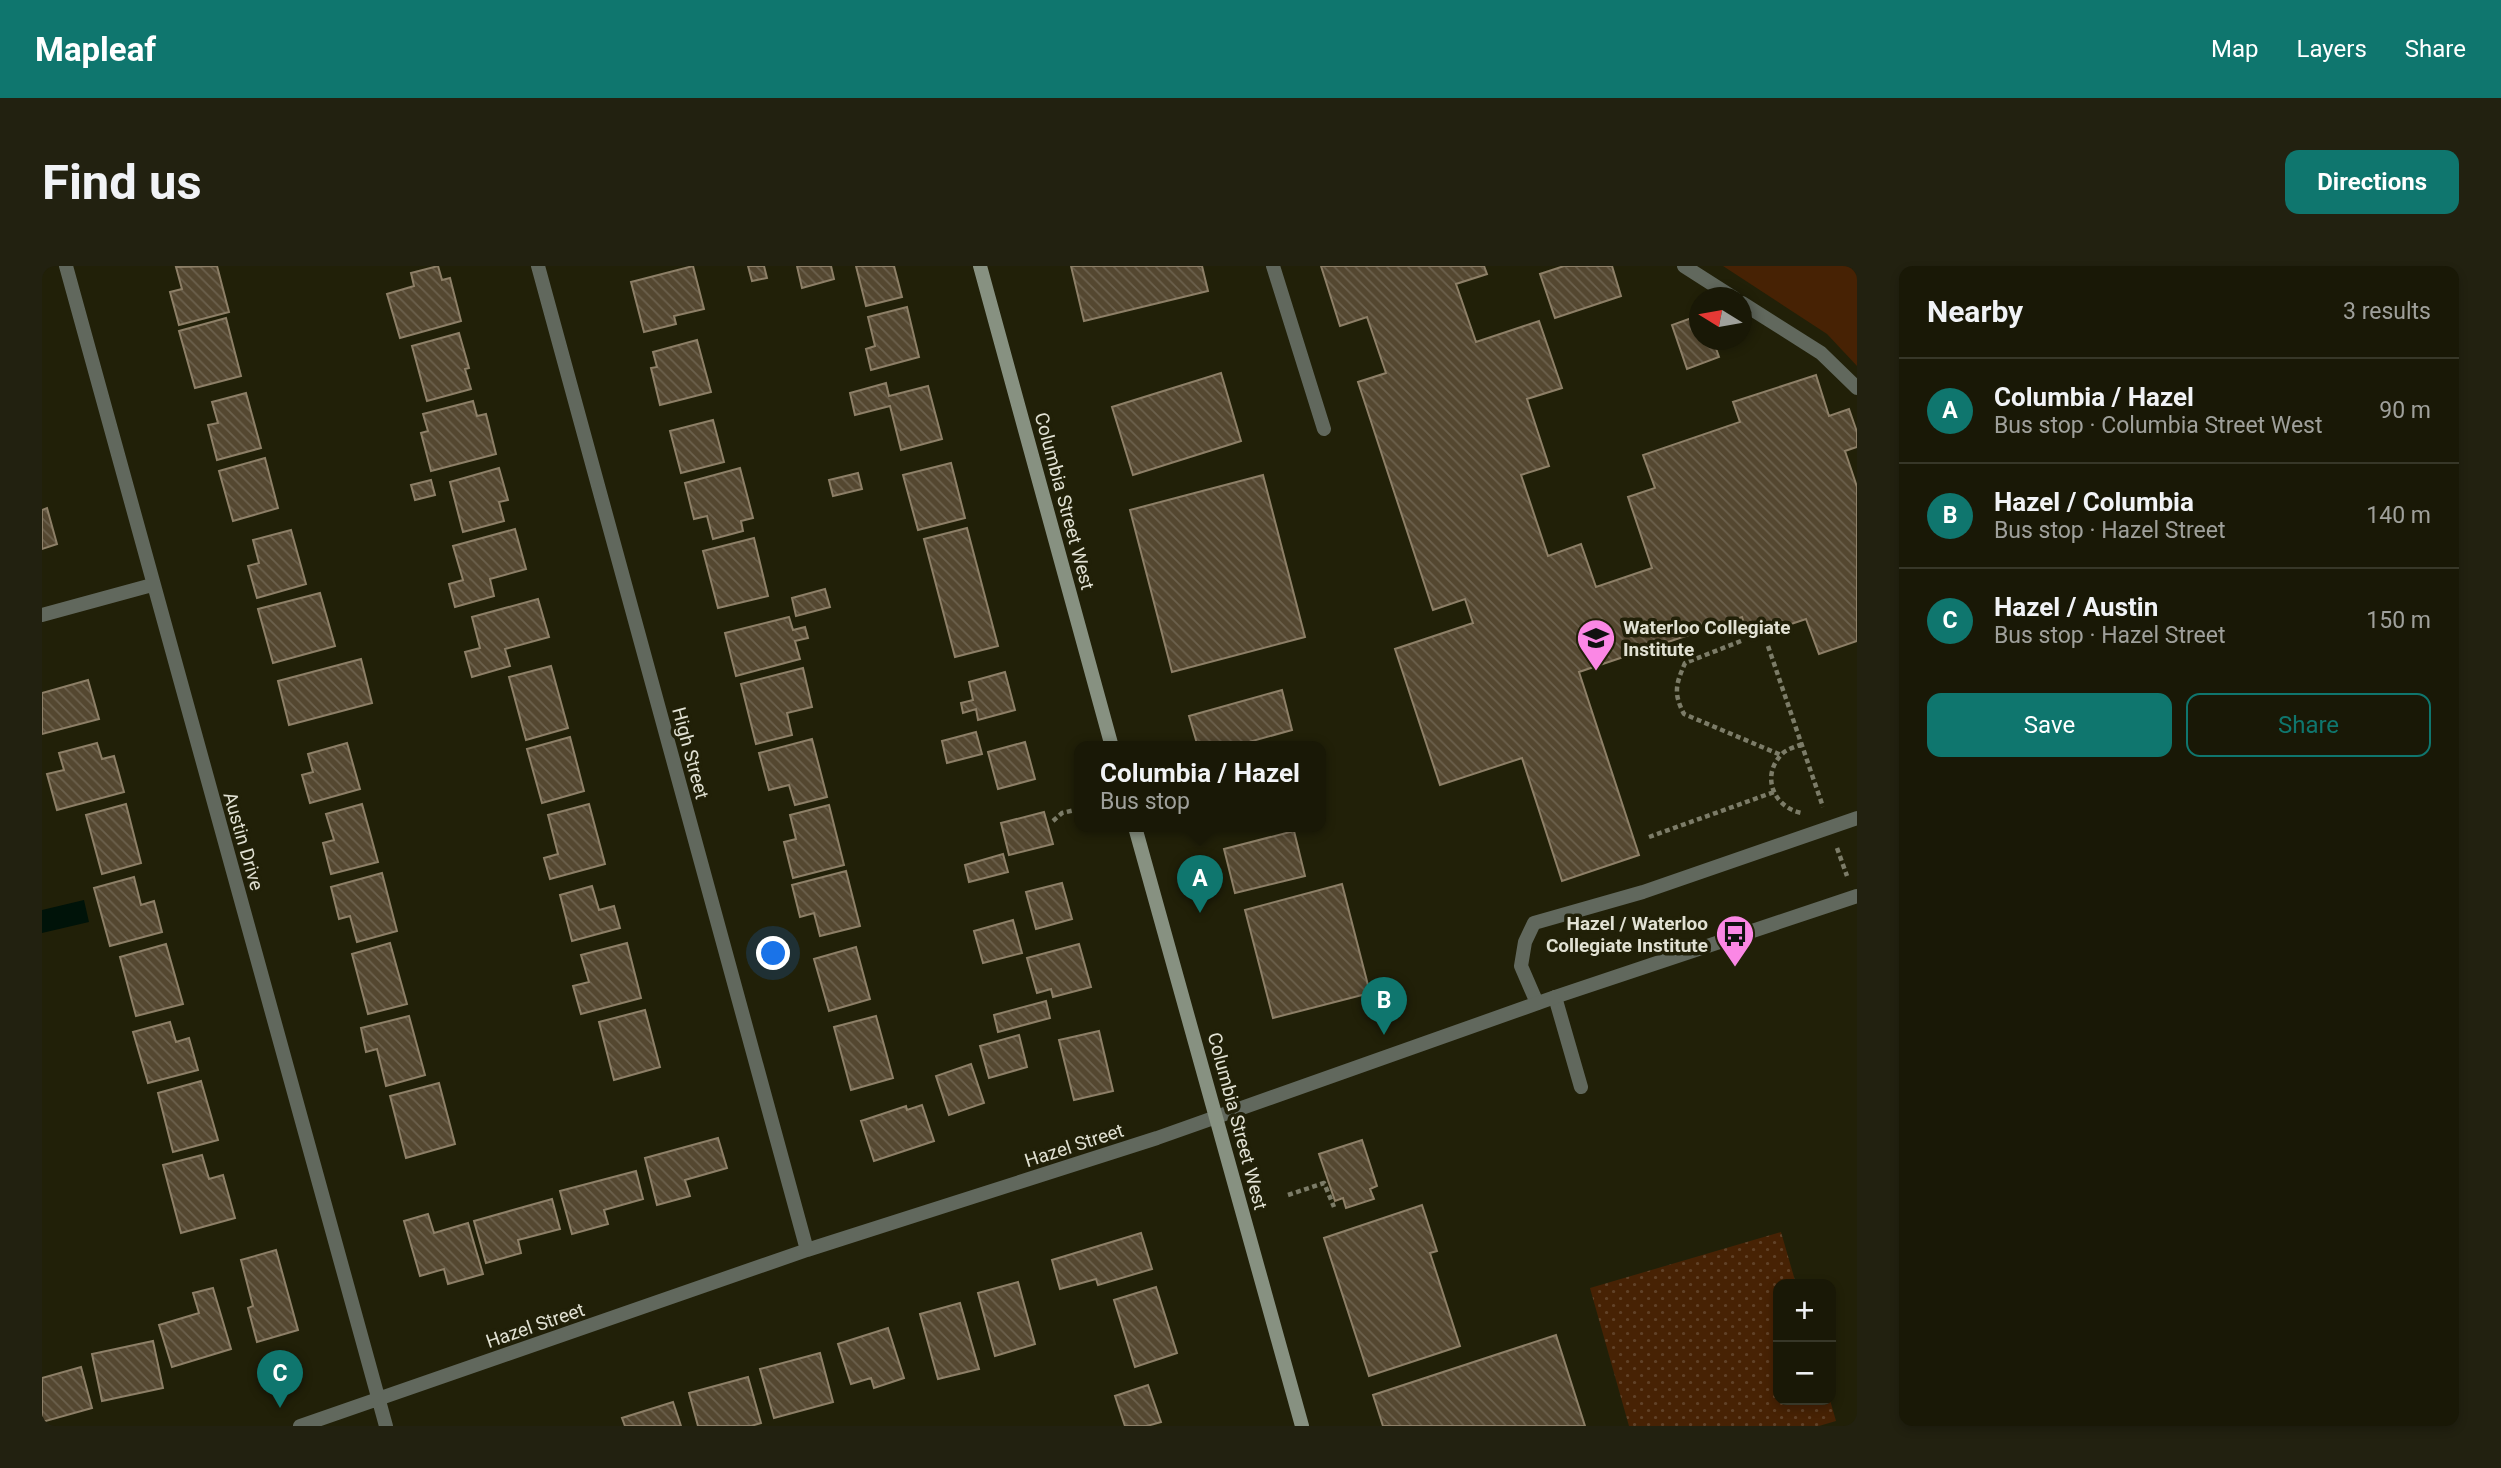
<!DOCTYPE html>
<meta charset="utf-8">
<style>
body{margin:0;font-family:Roboto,sans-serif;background:#222110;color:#f1f3f6}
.controls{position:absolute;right:21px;bottom:21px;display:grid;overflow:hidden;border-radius:14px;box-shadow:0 4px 10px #0003}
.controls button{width:63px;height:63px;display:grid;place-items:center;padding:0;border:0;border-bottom:2px solid #373728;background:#191806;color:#f1f3f6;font:35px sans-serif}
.compass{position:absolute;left:1647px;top:21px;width:63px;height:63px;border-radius:50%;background:#191806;box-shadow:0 4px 10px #0003;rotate:281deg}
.you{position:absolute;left:732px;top:688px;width:24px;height:24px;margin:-18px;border:5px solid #fff;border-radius:50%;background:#1a73e8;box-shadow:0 0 0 10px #1a73e833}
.badge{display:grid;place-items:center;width:46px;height:46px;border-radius:50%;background:#0f766e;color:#fff;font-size:23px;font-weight:700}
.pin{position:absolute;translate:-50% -58px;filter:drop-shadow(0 2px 4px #0008)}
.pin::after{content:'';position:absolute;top:37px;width:24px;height:21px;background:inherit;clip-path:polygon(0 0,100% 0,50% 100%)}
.popup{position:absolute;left:1032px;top:475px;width:252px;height:91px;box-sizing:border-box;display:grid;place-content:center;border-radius:14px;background:#191806;filter:drop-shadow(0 2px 5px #0005);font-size:23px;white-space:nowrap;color:#9fa09b}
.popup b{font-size:26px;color:#f1f3f6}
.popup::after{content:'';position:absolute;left:50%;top:100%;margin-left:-14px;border:14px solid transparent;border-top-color:#191806}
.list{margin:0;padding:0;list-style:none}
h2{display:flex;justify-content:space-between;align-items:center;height:91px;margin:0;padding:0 28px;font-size:30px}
h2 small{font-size:23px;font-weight:400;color:#9fa09b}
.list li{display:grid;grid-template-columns:46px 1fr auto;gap:21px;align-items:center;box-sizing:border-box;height:105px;padding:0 28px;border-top:2px solid #373728}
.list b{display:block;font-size:26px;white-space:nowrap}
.list p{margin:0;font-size:23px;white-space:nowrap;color:#9fa09b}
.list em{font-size:23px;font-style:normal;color:#9fa09b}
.actions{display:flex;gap:14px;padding:21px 28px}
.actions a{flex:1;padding:16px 0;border:2px solid #0f766e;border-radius:14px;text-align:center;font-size:24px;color:#0f766e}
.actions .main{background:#0f766e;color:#fff}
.map{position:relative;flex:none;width:1815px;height:1160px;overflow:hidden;border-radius:14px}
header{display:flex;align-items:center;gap:42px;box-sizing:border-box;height:98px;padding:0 35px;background:#0f766e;color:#fff}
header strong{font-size:33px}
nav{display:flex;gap:38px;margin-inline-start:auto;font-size:24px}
.intro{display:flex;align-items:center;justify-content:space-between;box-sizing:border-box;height:168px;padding:0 42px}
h1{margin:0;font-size:49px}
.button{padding:18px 32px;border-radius:14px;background:#0f766e;color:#fff;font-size:24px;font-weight:700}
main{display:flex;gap:42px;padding:0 42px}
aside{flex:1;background:#191806;border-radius:14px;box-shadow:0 4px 10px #0003}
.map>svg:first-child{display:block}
</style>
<header>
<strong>Mapleaf</strong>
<nav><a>Map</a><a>Layers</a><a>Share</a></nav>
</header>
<div class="intro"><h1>Find us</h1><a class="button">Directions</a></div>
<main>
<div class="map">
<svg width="1815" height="1160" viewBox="0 0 1815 1160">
<defs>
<pattern id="garden-dots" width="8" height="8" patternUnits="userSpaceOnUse" patternTransform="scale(1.75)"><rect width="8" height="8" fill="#472204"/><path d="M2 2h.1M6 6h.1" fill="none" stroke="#614228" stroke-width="1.8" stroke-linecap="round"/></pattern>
<pattern id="building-back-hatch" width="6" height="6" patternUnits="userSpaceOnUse" patternTransform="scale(1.75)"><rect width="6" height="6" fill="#544730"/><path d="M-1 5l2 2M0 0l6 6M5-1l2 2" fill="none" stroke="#6c614d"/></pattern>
</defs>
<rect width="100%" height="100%" fill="#212008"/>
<path fill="#472204" d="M1681 0H1815V100L1785 68Z"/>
<path fill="url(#garden-dots)" d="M1739 966 1754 1018H1736V1134H1788L1794 1155 1777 1160H1587L1548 1022Z"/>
<path fill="#001309" d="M42 634 47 656 0 667V644Z"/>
<path fill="url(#building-back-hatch)" stroke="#8d7f67" stroke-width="2" d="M175 0 187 46 137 59 128 26 140 23 134 1Z
M396 0 400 14 408 12 419 55 358 72 345 28 372 20 369 7Z
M651 0 662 43 632 50 634 58 602 66 589 16Z
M706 0H722L725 12 710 15Z
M755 0H789L792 13 760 22Z
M814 0H852L860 31 824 40Z
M1029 0H1160L1166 25 1042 55Z
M1279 0H1442L1445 8 1414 18 1434 76 1497 55 1520 122 1485 133 1507 200 1479 209 1506 290 1539 278 1554 321 1610 302 1586 231 1613 222 1601 189 1698 156 1691 136 1774 109 1787 150 1807 143 1815 166V181L1803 185 1815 221V375L1777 388 1764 353 1707 372 1700 351 1537 406 1597 589 1520 615 1480 492 1398 519 1353 383 1431 357 1423 333 1391 344 1316 116 1344 107 1325 51 1298 60Z
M1522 0H1570L1579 30 1513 52 1498 8Z
M865 41 877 91 829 104 824 83 833 80 826 51Z
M1658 49V74H1671L1677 91 1645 103 1630 59Z
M184 52 199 110 153 122 137 65Z
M417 67 427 102 423 103 429 123 385 135 370 80Z
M655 74 669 126 618 139 609 102 615 101 611 86Z
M1179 107 1199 175 1091 209 1070 141Z
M844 117 847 130 886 120 900 173 859 184 848 140 813 149 808 127Z
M204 127 219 182 175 194 166 159 176 157 170 136Z
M431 135 435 150 444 148 454 188 389 205 379 167 386 165 381 148Z
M671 154 682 196 639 207 628 165Z
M223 192 236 242 191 255 177 205Z
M909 197 923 252 876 264 861 209Z
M457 202 466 234 457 236 462 255 421 266 408 216Z
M698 202 711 252 699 255 701 265 671 273 665 250 652 253 643 217Z
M816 207 820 223 791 230 787 214Z
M1221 209 1263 371 1130 406 1088 244Z
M389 214 393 229 373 234 369 219Z
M5 242 15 278 0 283V244Z
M925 262 956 380 913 391 882 273Z
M473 263 484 303 448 313 452 330 413 341 407 318 421 314 411 280Z
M249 264 264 318 215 332 206 300 217 297 211 274Z
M712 272 726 330 676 342 661 285Z
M783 323 788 341 754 350 750 332Z
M278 327 293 380 231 397 216 343Z
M496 333 507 371 463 383 468 400 430 411 423 386 438 382 430 351Z
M747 351 751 364 763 361 766 372 753 375 758 393 694 410 683 367Z
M319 393 330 437 247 459 236 415Z
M509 400 526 462 484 474 467 411Z
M761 402 770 441 745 447 750 469 714 478 699 418Z
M963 406 973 444 936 454 934 443 921 447 919 437 931 434 927 416Z
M46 414 57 453 0 468V427Z
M1240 424 1250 464 1189 481H1156L1147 450Z
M934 466 940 488 905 497 900 475Z
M528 471 542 525 500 537 485 483Z
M770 473 785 531 753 539 747 519 727 524 717 487Z
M983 476 993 513 956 523 946 486Z
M55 477 60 493 72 490 82 526 15 544 5 508 22 504 17 487Z
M305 477 318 523 268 537 260 509 271 506 266 488Z
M84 538 99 597 60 608 44 549Z
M320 538 336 596 289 608 281 577 292 574 284 548Z
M547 538 563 598 508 613 502 592 516 588 506 549Z
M787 539 802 599 751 612 742 576 754 573 748 549Z
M1002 546 1011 578 967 589 959 557Z
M1252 565 1263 610 1193 627 1182 583Z
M961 588 966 606 927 616 923 599Z
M804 605 818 660 778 670 772 647 758 651 750 619Z
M340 607 355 665 315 676 308 650 297 653 289 621Z
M92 611 99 639 112 635 120 666 68 680 52 622Z
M1020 617 1030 653 994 663 984 626Z
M1300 618 1328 727 1231 752 1203 644Z
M550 620 557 644 572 640 578 662 530 675 518 629Z
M971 654 980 687 941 697 932 665Z
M348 677 365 738 326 748 310 688Z
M585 677 599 732 539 748 531 720 547 716 539 689Z
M124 678 141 738 94 750 78 691Z
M1037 678 1049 721 1011 731 1009 723 995 727 985 692Z
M814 681 828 733 787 745 772 693Z
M1004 735 1008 752 956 766 952 749Z
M603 744 618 801 572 814 557 756Z
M367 750 383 809 344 820 335 783 324 786 319 762Z
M834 750 851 812 809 824 792 761Z
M128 756 134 776 147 772 156 804 106 817 91 766Z
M1057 765 1071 825 1032 834 1017 774Z
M977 769 985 801 947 812 938 780Z
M929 798 942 837 907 849 894 810Z
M159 815 176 874 131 886 116 827Z
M397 817 413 878 364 892 348 830Z
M880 839 892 875 832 895 819 855 864 840 865 844Z
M676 872 685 902 643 914 648 930 615 939 603 892Z
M1320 874 1335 920 1328 923 1332 933 1304 942 1301 932 1293 935 1277 888Z
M160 889 167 913 181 909 193 952 139 967 121 899Z
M594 905 601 933 562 944 566 958 530 968 518 925Z
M510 933 518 963 476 974 479 987 444 997 432 955Z
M1380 939 1395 985 1388 987 1418 1080 1327 1110 1282 972Z
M386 948 392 967 426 957 441 1008 406 1018 402 1003 378 1010 362 955Z
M1099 967 1110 1003 1056 1019 1054 1013 1018 1023 1010 994Z
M234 984 256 1064 215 1076 206 1042 211 1040 199 994Z
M976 1016 993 1078 953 1090 936 1027Z
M1114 1021 1135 1087 1093 1101 1072 1034Z
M171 1022 189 1083 130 1101 117 1059 157 1047 151 1027Z
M918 1037 937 1103 896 1113 878 1048Z
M846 1062 862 1112 832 1122 829 1112 809 1118 796 1078Z
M1514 1069 1543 1160H1341L1331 1129Z
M111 1075 121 1122 60 1135 50 1088Z
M778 1087 791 1136 732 1152 718 1103Z
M39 1101 50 1142 0 1156V1112Z
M706 1111 719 1157 709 1160H656L647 1127Z
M1106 1119 1119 1156 1105 1160H1083L1073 1130Z
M631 1136 639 1160H583L580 1152Z"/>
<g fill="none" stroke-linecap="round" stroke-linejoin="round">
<path stroke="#7c7c68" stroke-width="4.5" stroke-dasharray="5 3.5" stroke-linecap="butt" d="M1699 375 1643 397C1634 418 1631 427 1642 448L1739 489
M1726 380 1781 541
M1760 478C1753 481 1745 483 1740 488 1718 510 1732 542 1760 547
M1011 555 1020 547 1037 543
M1607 571 1732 526
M1795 582 1805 610
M1246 929 1282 917 1292 941"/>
<path stroke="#61685d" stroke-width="14" d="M1231 0 1282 163
M1642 0 1692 32
M1700 37 1779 87 1815 122
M1513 731 1539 821
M1495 737 1479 700 1483 676 1492 657 1601 626 1815 552"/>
<path stroke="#61685d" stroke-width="14" d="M24 0 344 1160
M496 0 765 984
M0 349 110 319
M258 1160 765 984 1115 872 1513 731 1815 630"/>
<path stroke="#879181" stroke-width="14" d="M938 0 1070 481
M1093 561 1260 1160"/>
</g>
<defs>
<g id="school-pin" transform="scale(2.0125)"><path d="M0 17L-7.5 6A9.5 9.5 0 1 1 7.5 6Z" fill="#fb87e5" stroke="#212008"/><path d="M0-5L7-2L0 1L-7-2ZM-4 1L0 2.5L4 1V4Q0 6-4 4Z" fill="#111"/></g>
<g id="bus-pin" transform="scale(2.0125)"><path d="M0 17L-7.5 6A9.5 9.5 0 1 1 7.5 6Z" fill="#fb87e5" stroke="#212008"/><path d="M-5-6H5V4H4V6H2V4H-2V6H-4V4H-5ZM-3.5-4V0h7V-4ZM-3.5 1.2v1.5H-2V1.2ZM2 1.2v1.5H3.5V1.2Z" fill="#111"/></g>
</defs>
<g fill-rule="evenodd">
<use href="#school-pin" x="1554" y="372"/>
<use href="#bus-pin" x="1693" y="668"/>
</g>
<g text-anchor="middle" stroke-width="7" stroke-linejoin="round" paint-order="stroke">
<g font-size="19" fill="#e1e1d3" stroke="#212008">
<text transform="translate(1023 235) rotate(75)" y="7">Columbia Street West</text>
<text transform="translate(649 487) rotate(75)" y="7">High Street</text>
<text transform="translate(202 575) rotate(74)" y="7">Austin Drive</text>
<text transform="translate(1196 855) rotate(75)" y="7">Columbia Street West</text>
<text transform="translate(1032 879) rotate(-18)" y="7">Hazel Street</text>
<text transform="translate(493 1059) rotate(-19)" y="7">Hazel Street</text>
</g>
<g font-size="19" font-weight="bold" fill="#e1e1d3" stroke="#212008" text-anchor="start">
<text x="1581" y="368">Waterloo Collegiate<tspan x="1581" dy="22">Institute</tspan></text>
<text x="1666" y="664" text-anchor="end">Hazel / Waterloo<tspan x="1666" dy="22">Collegiate Institute</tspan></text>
</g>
</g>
</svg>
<div class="controls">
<button>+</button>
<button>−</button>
</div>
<svg class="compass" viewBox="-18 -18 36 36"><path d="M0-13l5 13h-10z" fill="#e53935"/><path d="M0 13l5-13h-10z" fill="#9fa09b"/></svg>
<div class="you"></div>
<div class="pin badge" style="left:1158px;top:647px">A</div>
<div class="popup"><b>Columbia / Hazel</b>Bus stop</div>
<div class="pin badge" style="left:1342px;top:769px">B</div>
<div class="pin badge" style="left:238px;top:1142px">C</div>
</div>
<aside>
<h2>Nearby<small>3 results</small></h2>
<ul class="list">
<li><span class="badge">A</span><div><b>Columbia / Hazel</b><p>Bus stop · Columbia Street West</p></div><em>90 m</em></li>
<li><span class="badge">B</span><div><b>Hazel / Columbia</b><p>Bus stop · Hazel Street</p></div><em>140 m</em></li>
<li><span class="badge">C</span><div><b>Hazel / Austin</b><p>Bus stop · Hazel Street</p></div><em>150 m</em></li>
</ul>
<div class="actions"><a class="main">Save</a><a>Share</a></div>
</aside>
</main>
